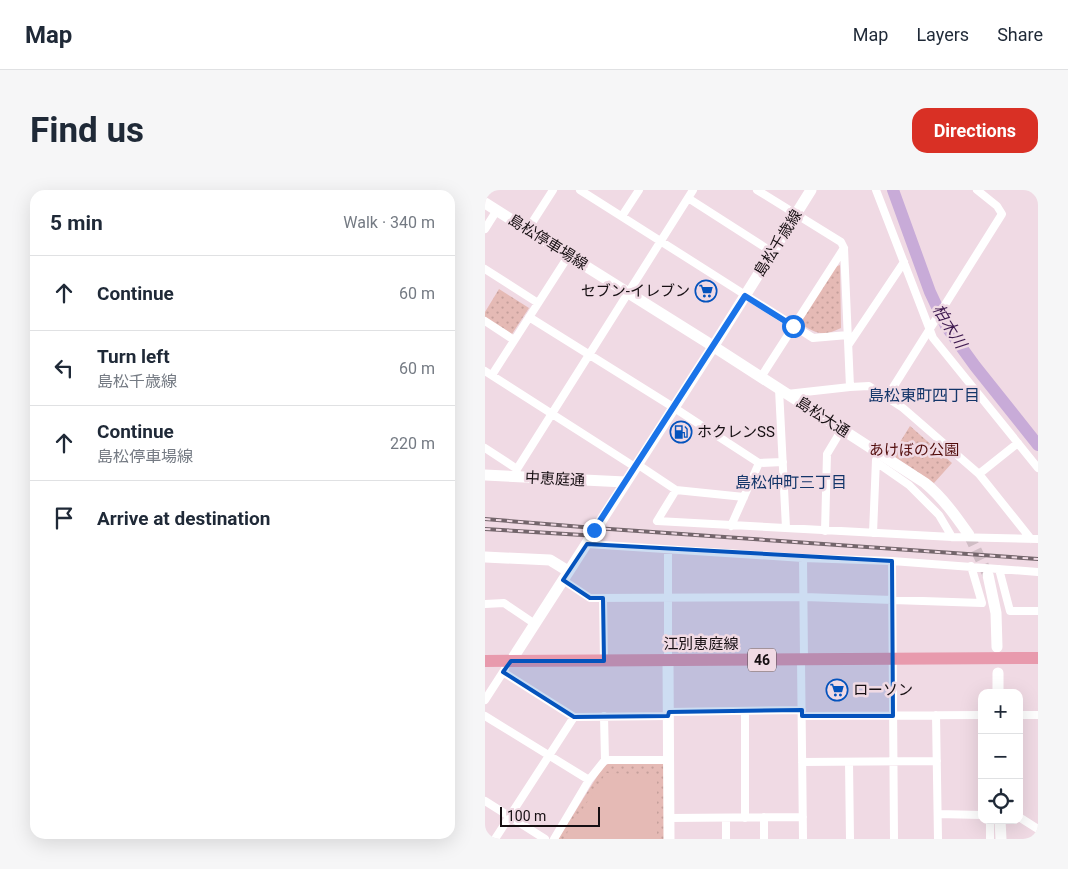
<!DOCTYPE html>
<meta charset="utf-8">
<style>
body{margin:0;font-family:Roboto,"Noto Sans JP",sans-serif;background:#f6f6f7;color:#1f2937}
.controls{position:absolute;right:15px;bottom:15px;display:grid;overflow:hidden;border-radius:10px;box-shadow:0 5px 20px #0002}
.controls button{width:45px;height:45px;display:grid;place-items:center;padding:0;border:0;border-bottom:1px solid #e0e1e3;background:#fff;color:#1f2937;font:25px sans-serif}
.scale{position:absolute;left:15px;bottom:12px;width:100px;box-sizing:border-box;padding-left:5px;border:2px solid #160f12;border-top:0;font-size:14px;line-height:18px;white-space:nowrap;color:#160f12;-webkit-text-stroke:4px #f0dae4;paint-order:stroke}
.stop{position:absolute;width:15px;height:15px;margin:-11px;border:4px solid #1a73e8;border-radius:50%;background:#fff}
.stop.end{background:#1a73e8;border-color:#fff;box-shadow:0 1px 5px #0008}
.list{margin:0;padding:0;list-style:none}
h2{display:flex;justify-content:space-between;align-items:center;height:65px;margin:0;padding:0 20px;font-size:21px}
h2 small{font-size:16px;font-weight:400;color:#747a83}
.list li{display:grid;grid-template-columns:32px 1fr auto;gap:15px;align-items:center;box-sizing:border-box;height:75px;padding:0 20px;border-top:1px solid #e0e1e3}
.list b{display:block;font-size:19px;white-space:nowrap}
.list p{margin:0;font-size:16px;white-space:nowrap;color:#747a83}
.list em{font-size:16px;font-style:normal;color:#747a83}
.icon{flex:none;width:28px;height:28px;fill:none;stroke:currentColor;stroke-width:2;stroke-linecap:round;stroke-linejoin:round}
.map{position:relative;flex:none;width:553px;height:649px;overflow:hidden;border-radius:15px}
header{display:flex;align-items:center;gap:30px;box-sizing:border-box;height:70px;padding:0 25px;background:#fff;border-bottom:1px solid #e0e1e3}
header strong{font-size:24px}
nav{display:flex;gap:28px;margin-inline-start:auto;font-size:18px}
.intro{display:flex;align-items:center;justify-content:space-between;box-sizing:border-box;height:120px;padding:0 30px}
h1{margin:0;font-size:35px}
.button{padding:12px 22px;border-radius:15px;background:#d93025;color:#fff;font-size:18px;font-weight:700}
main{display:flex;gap:30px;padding:0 30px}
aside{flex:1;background:#fff;border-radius:15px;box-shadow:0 5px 20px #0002}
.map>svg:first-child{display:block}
</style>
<header>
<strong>Map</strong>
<nav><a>Map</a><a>Layers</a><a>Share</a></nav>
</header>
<div class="intro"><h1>Find us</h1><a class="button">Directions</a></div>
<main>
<aside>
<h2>5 min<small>Walk · 340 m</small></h2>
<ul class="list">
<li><svg class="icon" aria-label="ahead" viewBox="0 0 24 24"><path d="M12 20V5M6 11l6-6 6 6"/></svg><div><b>Continue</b></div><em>60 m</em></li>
<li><svg class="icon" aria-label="left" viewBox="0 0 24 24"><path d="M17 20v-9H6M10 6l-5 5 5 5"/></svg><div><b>Turn left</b><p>島松千歳線</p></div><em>60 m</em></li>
<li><svg class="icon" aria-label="ahead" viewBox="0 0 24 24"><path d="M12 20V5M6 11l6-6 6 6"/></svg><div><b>Continue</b><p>島松停車場線</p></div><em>220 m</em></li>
<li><svg class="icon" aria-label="arrive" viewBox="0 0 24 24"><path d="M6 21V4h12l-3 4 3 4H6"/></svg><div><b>Arrive at destination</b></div></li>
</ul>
</aside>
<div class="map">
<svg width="553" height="649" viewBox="0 0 553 649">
<defs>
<pattern id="park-dots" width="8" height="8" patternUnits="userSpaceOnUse" patternTransform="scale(1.25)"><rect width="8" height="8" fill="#e5bab5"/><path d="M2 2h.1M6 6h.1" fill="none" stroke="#c49f9b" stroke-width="1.8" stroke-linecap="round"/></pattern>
</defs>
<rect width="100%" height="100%" fill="#f0dae4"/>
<path fill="url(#park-dots)" d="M355 75 356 138C338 147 331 144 315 133L350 77Z
M14 99 44 118 27 144 0 128V122Z
M425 236 467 273 449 293 407 265Z
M177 573 179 575V649H73L118 577 123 574Z"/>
<path fill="#e5bab5" d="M121 583 172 585V649H83L82 643Z"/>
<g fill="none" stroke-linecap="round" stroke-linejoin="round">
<path stroke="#c8abd8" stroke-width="12" d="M408 0 445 102 461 136 490 176 553 255"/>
<path stroke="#cfbcc4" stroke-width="11" stroke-dasharray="11 5.5" stroke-linecap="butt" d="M484 345 503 385"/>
<path stroke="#fff" stroke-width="8" d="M95 0 328 148 363 145
M272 0 356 52 359 58 365 197
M391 0 448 148 553 278
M203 8 287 62
M137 26 154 0
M0 39 12 20
M43 39 68 0
M0 79 53 113
M44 127 188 217 274 273 298 272
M0 131 29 150
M364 154 419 72
M0 181 150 277
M7 185 84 65
M276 187 359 58
M294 199 301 338
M302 204 365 197 384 196 418 218 494 284 546 349
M402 207 517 24 512 16 492 0
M0 258 32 279
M391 272 424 295 454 325 467 347
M152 274 191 300 259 307
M494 284 533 253
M31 286 32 279 208 0
M191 300 172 331 467 347 553 349
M246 336 274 273
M340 341 342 264 357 239
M388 343 391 270
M102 354 318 368 407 371 553 382
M183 360V470
M318 368 319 470
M407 371 409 649
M514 379 525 421H553
M78 390 105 408 319 407 497 413 486 376
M118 408 119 471
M0 414 19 413 50 434
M316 470 318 649
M18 482 89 527 183 526
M0 510 20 479
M260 521V628
M184 522 317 520
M451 525 453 649
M534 525H553
M0 526 104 590
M119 526 120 570
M317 526 497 525
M317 572 452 571
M364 572 365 649
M0 611 60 649
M453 624 497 625
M279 627V649
M534 627 553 639
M184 628 318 627
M241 628V649
M505 630V649
M10 649 89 527
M69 649 104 590 120 570H183"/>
<path stroke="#fff" stroke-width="11" d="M0 13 220 151 440 293C458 308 470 325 484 345
M0 285 140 292
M0 367 65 370 83 381
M503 385 511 423 512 457
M183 470 184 649
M26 471 228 157 326 0
M513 483V503
M515 630 516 649"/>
<path stroke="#e89aad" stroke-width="12" d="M0 471 553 468"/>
<g stroke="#73656b" stroke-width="4">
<path id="rail" d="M0 329 110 338 553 369
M0 339 114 346"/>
</g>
<use href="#rail" stroke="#f0dae4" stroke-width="2" stroke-dasharray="5.5" stroke-linecap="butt"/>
</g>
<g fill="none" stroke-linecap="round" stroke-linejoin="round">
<path stroke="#1a73e8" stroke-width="6" d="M109 340 260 106 308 136"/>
</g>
<path fill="#0453bd" fill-opacity="0.2" stroke="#0453bd" stroke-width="4" stroke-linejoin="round" d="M102 354 407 371 408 526H317V520L184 522 183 526 89 527 18 482 26 471H119L118 408H105L78 390Z"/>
<defs>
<g id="supermarket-ring" transform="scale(1.125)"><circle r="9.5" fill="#f0dae4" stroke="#0453bd" stroke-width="1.5"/><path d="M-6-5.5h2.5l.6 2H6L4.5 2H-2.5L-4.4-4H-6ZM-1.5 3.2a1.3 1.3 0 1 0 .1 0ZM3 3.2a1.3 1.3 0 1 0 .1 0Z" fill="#0453bd"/></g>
<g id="fuel-ring" transform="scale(1.125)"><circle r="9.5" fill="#f0dae4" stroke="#0453bd" stroke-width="1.5"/><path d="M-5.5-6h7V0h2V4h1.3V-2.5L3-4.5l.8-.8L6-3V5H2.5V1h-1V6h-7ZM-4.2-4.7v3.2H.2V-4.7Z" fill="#0453bd"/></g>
</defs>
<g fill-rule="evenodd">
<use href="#supermarket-ring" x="221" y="101"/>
<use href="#fuel-ring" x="196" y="242"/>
<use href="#supermarket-ring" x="352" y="500"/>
</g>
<g text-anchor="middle" stroke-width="5" stroke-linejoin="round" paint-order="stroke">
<rect fill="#f0dae4" stroke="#574c51" stroke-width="1" x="263" y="458.5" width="28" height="23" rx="4"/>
<g font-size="14" font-weight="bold" fill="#160f12">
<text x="277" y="475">46</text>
</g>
<g font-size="15" fill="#160f12" stroke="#f0dae4">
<text transform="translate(63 52) rotate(32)" y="5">島松停車場線</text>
<text transform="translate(293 53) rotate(-58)" y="5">島松千歳線</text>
<text transform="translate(338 227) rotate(33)" y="5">島松大通</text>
<text transform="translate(70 289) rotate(3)" y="5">中恵庭通</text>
<text x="216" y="459">江別恵庭線</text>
</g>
<g font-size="15" fill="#160f12" stroke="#f0dae4" text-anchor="start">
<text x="205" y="106" text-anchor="end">セブン-イレブン</text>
<text x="212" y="247">ホクレンSS</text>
<text x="368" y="505">ローソン</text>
</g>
<g font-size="15" fill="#520d0c" stroke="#f0dae4">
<text x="429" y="265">あけぼの公園</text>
</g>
<g font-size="16" font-style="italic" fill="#3d184e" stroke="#f0dae4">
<text transform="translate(465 136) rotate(58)" y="6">柏木川</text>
</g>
<g font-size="16" fill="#133569" stroke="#f0dae4">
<text x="439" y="211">島松東町四丁目</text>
<text x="306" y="298">島松仲町三丁目</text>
</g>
</g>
</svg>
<div class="controls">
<button>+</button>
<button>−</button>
<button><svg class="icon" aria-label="locate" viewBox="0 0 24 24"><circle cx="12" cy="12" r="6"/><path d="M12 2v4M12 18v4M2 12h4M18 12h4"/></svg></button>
</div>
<div class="scale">100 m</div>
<div class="stop" style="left:308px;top:136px"></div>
<div class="stop end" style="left:109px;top:340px"></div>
</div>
</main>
